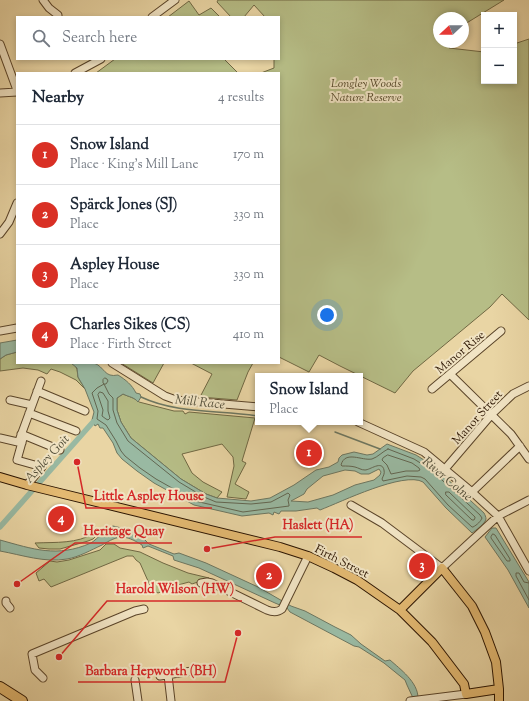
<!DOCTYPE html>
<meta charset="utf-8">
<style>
body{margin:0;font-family:"Sorts Mill Goudy",serif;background:#f6f6f7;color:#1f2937}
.controls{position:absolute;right:12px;top:12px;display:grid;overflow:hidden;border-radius:0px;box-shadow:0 2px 6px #0003}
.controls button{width:36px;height:36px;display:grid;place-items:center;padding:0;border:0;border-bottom:1px solid #e0e1e3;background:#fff;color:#1f2937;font:20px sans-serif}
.compass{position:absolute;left:433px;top:12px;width:36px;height:36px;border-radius:50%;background:#fff;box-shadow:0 2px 6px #0003;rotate:248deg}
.you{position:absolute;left:327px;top:315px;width:14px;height:14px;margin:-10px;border:3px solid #fff;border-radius:50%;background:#1a73e8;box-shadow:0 0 0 6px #1a73e833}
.badge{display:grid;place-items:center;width:26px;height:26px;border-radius:50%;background:#d93025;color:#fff;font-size:13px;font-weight:700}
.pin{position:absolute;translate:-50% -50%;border:2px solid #fff;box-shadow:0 1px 4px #0006}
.popup{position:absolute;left:255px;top:373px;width:108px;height:52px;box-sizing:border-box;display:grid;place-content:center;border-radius:0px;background:#fff;filter:drop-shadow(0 1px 3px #0005);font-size:13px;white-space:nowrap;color:#747a83}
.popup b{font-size:15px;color:#1f2937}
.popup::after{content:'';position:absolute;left:50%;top:100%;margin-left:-8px;border:8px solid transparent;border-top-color:#fff}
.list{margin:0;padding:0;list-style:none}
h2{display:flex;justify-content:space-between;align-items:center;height:52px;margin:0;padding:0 16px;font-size:17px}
h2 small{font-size:13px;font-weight:400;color:#747a83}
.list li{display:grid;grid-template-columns:26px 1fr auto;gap:12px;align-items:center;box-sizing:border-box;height:60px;padding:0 16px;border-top:1px solid #e0e1e3}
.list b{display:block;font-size:15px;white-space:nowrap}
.list p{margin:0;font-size:13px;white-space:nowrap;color:#747a83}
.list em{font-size:13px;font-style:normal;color:#747a83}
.icon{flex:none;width:22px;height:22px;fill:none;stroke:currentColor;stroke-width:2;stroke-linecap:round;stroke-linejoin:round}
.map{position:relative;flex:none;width:529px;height:701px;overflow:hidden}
.search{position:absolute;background:#fff;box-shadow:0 2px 6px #0003;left:16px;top:16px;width:264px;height:44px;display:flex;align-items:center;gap:10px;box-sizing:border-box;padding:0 14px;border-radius:0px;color:#747a83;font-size:15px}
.panel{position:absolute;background:#fff;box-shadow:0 2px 6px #0003;left:16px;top:72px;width:264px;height:292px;border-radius:0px}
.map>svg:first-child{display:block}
</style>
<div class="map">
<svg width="529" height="701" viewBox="0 0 529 701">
<rect width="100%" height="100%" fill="#e9d5a4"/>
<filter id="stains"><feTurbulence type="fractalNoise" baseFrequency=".005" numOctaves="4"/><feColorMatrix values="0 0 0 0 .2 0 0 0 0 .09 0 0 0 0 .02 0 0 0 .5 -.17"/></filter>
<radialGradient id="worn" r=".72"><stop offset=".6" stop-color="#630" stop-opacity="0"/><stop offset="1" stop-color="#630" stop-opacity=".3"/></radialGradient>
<path fill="#b6bd86" stroke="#706843" d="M218 0H504L465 24 463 26V18H439V42H453L449 48 484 52V81H514V44L529 39V320L502 294 490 307 413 371 395 393 340 366 319 355 309 372 279 357V73H261L274 68V59H279V17H265L254 5 244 17H231L217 2Z
M189 1 199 15 211 8 220 17H168Z
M115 59H225V60L238 73H96Z
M17 352V363H71C73 364 75 365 76 367 78 370 77 374 78 377 80 382 84 386 87 391L76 380 60 372 51 369 47 374 38 370 23 368 0 371V359L6 355Z
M121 363H164L153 383Z
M191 363H253L248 372 237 400 200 397 212 374Z
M123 394C129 397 134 397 139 402L174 411H183L185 414 189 412 255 418 242 461 246 463 235 484 249 492 246 499 227 497 234 466 233 457 222 444 182 454 192 473 203 482 222 492 217 498 206 494 181 479 131 438 121 422 117 410V398Z
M95 533 98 534 93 539 88 541 60 549H49L39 548 35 543C57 542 76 544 95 533Z
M106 544H114L120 548 140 552 163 563 188 573 209 578 192 584 189 582 178 585 158 593 152 590 140 563 136 560 133 556H127L51 587 44 579 39 581 36 573 50 561 57 562 69 560 100 550Z"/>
<path fill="#99b9a2" stroke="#6d7761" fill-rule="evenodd" d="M17 340V352L6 355 0 359V343Z
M71 363C76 363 90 362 94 363 105 367 104 378 118 375 126 380 132 385 136 393L140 394 141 397 138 402C134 397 129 397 123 394L117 398V410L121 422 131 438 181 479 206 494 217 498 251 501 270 498 294 485 316 470 329 467 338 462 339 458 342 455 354 452 367 455 373 454 387 444 416 455 432 465 484 513C485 515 486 517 486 519 485 524 476 530 472 533L446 508 423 482C404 471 341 502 320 510L317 508 296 511H281L279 514 274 512 273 515 269 513 242 516 194 505 154 483 137 471 122 459 117 453 113 443 103 428H100L98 424 95 426 92 420 94 412 85 389 78 377 77 368ZM379 469 381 472 380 475 374 480 355 485 333 495 308 502 291 501 304 494 307 489 323 476 345 470 355 471 361 474H369Z
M113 526 134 531 140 535 149 544 174 554 179 553 206 563 258 587 291 606 305 611 335 627 351 635 361 644 385 661 390 660C400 669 418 682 418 698H413L407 685 405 680 400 676 384 663 359 647 354 646 290 612 287 608 275 603 199 568 174 560 173 556 148 546 143 548 142 545C124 534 119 535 102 545 91 550 79 557 67 559 45 563 22 555 0 551V540C33 549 57 558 91 543 99 538 104 529 113 526Z
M492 528H496L529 582V608L508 570 485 537Z"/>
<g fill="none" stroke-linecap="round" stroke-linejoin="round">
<path stroke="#626651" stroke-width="1" d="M105 378 107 379 108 381 106 384H104L109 394 113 398V410L117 423 128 441 179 482 204 497 216 502 251 504 271 502 288 493 290 495 288 500 289 505V506L243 512 195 501 156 479 140 468 125 456 121 451 116 441 106 425 97 419 98 411 92 393 97 388 104 384 103 383V380Z
M100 392 103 393 108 401V411L110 418 108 420 106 419 102 416 103 410 98 395Z
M388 449 414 459 430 469 480 515 482 518C481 521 477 525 473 527H472L448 505 425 479 421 477 407 476 383 481 382 479C383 476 385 474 384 470 382 460 370 470 365 470 361 470 359 468 355 467 351 466 347 466 342 466L341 465C345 450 362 461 372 459 378 457 382 452 388 449Z
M388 455 412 463 419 468 420 470 418 471H406L391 474 387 465 382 460 383 458Z
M446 492H449L475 517V518L474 520H472L446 495Z
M493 534 495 535 510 559V561H507L491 538V537Z
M529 583 524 582 519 573H516V576L529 600"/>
<path stroke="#6d7761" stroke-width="1.5" d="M141 397C177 414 219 410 258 416
M307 422H312
M335 432 380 449"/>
<path stroke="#99b9a2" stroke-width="5.5" d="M0 527 93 422"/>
<g stroke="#5a4429" stroke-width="9">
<path id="minor" d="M43 0 49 8 58 15V17
M152 17 175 0
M0 44 17 90
M75 73 101 59
M0 93 17 92
M0 234 9 222 17 203
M0 331 17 328
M112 363 165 396 176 400 258 407
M450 374 511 434 529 459
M432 389 501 331
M37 391 85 411
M10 400 32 405
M29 413 76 431
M358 422 424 452 472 492 498 516 529 571
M21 434 60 450
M24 435 17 460 42 467 27 485
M0 438 22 443
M20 438 41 381
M445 469 492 414 513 394 529 386
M472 492 520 446
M351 505 382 523 442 568 498 516 529 500
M201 583 207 582 212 583 267 610C272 612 277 613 282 609L308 556
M6 601V603L10 608
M168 675 171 701
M160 676 192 671
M43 678 35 670 32 654 135 611 144 609
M135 680 138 701
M410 701 466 694"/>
</g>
<g stroke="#2b1400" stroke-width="10">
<path id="major" d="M0 477 27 485 280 547 308 556 334 568 357 580 400 610 432 642 464 684 466 694 499 689
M400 610 442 568 472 606 485 632 496 662 499 689V701"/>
</g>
<g stroke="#2b1400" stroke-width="12">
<path id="highway" d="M0 687 22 701"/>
</g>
<use href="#minor" stroke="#f1e4c4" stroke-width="7"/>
<use href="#major" stroke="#e4ba72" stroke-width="8"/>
<use href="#highway" stroke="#e4ba72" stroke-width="10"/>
</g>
<g text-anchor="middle" stroke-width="4" stroke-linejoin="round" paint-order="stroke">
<g font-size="12" font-style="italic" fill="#554728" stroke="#f1e4c4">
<text x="366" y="87">Longley Woods<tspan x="366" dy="14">Nature Reserve</tspan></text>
</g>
<g font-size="12" fill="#2b1400" stroke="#f1e4c4">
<text transform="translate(460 352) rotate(-40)" y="4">Manor Rise</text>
<text transform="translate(477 417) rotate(-48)" y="4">Manor Street</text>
<text transform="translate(342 561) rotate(27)" y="4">Firth Street</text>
</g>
<g font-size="13" font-style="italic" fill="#524e39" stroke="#f1e4c4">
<text transform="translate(200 401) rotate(6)" y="5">Mill Race</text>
<text transform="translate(46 458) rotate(-48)" y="5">Aspley Goit</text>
<text transform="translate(448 478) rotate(40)" y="5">River Colne</text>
</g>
</g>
<path fill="none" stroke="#d62828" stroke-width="1.5" d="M77 462L86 508H212M207 549L275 537H362M17 584L75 543H172M59 657L107 601H242M238 633L225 682H78"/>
<g fill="#d62828" stroke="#f1e4c4" stroke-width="1.5">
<circle cx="77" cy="462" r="4"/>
<circle cx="207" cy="549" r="4"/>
<circle cx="17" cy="584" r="4"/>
<circle cx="59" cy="657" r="4"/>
<circle cx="238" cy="633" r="4"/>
</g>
<g font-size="13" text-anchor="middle" font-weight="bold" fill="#d62828" stroke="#f1e4c4" stroke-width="4" stroke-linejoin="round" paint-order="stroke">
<text x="149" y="500">Little Aspley House</text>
<text x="318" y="529">Haslett (HA)</text>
<text x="124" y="535">Heritage Quay</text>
<text x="175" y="593">Harold Wilson (HW)</text>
<text x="151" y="675">Barbara Hepworth (BH)</text>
</g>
<rect width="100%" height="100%" filter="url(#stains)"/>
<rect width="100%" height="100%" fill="url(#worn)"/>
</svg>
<div class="controls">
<button>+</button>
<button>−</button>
</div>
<svg class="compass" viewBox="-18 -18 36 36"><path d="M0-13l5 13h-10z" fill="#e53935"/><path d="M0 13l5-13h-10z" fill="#747a83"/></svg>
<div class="you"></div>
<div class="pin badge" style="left:309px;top:453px">1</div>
<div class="popup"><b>Snow Island</b>Place</div>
<div class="pin badge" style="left:269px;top:576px">2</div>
<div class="pin badge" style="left:422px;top:566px">3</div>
<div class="pin badge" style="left:61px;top:519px">4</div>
<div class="search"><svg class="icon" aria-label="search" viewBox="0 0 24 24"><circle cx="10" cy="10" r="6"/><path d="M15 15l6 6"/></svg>Search here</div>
<section class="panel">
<h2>Nearby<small>4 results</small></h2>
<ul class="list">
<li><span class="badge">1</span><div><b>Snow Island</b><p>Place · King's Mill Lane</p></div><em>170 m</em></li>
<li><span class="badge">2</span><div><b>Spärck Jones (SJ)</b><p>Place</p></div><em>330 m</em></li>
<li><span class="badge">3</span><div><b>Aspley House</b><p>Place</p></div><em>330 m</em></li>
<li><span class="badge">4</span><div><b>Charles Sikes (CS)</b><p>Place · Firth Street</p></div><em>410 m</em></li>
</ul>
</section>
</div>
